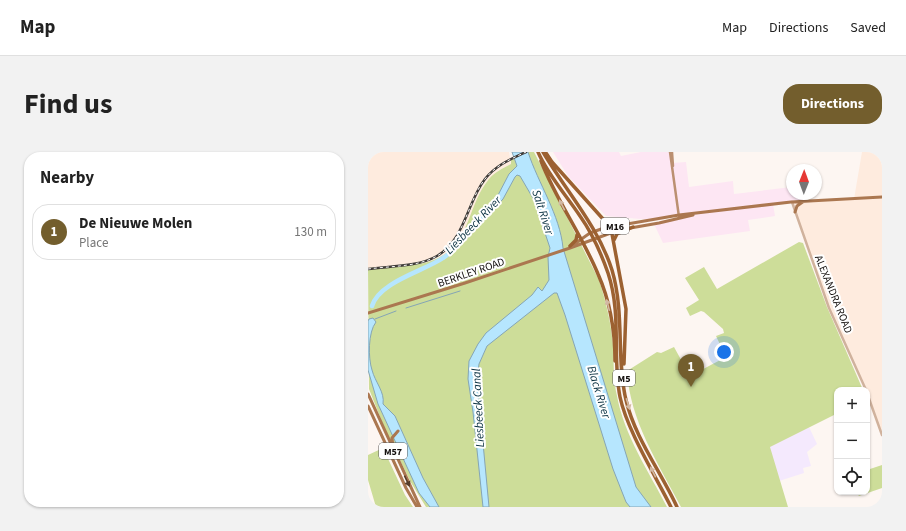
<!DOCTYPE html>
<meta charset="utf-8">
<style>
body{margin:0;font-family:"Source Sans 3",sans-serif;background:#f2f2f2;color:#222}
.controls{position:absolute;right:12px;bottom:12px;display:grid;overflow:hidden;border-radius:8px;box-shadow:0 1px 3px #0004}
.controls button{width:36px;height:36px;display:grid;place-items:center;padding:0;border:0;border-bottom:1px solid #e0e0e0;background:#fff;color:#222;font:20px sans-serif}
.compass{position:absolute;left:418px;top:12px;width:36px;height:36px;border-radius:50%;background:#fff;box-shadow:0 1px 3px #0004;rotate:1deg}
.you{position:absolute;left:356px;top:200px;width:14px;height:14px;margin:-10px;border:3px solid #fff;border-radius:50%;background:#1a73e8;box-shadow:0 0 0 6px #1a73e833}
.badge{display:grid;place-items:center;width:26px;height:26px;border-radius:50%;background:#735e2d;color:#fff;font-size:13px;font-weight:700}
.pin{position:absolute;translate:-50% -33px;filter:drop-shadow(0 1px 2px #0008)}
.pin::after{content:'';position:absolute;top:21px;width:14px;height:12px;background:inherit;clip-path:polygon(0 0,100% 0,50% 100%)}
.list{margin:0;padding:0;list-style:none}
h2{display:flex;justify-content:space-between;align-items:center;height:52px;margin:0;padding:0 16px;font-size:17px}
h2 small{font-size:13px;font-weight:400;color:#767676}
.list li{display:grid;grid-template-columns:26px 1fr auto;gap:12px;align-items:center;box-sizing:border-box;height:56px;margin:0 8px 8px;padding:0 8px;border:1px solid #e0e0e0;border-radius:16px}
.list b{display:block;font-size:15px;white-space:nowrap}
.list p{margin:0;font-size:13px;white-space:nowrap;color:#767676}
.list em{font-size:13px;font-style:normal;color:#767676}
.icon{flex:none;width:22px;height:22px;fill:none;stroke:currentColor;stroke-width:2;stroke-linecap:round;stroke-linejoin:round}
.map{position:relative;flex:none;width:514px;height:355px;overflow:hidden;border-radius:16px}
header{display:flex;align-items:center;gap:24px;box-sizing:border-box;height:56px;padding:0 20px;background:#fff;border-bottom:1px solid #e0e0e0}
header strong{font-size:19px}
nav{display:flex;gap:22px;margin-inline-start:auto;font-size:14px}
.intro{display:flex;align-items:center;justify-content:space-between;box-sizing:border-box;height:96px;padding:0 24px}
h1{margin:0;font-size:28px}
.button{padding:10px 18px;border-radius:16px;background:#735e2d;color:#fff;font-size:14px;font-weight:700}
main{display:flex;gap:24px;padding:0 24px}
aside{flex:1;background:#fff;border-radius:16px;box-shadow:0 1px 3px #0004}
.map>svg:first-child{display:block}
</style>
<header>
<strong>Map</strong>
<nav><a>Map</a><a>Directions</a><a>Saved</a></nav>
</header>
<div class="intro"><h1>Find us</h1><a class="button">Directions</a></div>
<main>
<aside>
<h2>Nearby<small></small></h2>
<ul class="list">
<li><span class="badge">1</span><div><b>De Nieuwe Molen</b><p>Place</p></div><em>130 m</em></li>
</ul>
</aside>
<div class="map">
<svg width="514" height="355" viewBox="0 0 514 355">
<rect width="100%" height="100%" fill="#fdf6f2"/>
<path fill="#fde6f3" d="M185 0H251L253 4 273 0H302L305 11 318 10 321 35 365 29 366 42 424 35V42H435L436 49 405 52 407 64 380 68 382 79 295 91 286 72 311 66V63L284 68 238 64 200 24Z"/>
<path fill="#feebde" d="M0 0H141L143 12 131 18 116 33 95 82 77 102 61 110 0 116Z
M494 0H514V283L499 238 461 156 423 50 486 47Z"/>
<path fill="#f4e9fd" d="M441 275 449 292 439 300 443 314 435 316 436 321 411 329 401 295Z"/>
<path fill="#cddd99" d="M161 0H166L231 128C238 149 243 171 245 193 246 210 245 227 249 244 256 283 281 320 299 355H58L42 329 16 275 1 237 0 116C22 114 50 116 70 106 102 91 100 52 121 27 127 20 135 16 143 12V8Z
M431 90 435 91 459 155 495 238H469V264L466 263 402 295 420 355H313C290 311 262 269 259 219L289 200 293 201 306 195 322 224 358 205 348 184 356 181 355 177 336 160 333 159 322 164 318 156 331 148 317 126 336 115 349 137Z
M15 296 37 343 45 355H8L0 328V303Z
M514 313V336L491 344 488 340H499V318Z"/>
<path fill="#b6e6fe" stroke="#85a5b5" d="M144 0H160C170 31 192 63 195 96L268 335 283 355H262L258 350 245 317 197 163 189 141H186L119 194 111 212 109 227 121 355H115L105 260 100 227 101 209 110 192 118 181 164 143 170 135 174 139 181 128 180 105 182 96 166 48 152 24 149 23 147 25 135 47 99 85 91 90 95 82 128 47 141 22 149 14Z
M5 166 8 170C0 180 0 206 4 218 7 230 17 240 15 252L27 264 55 326 71 355H62L51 341 10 252 0 218V169L1 167Z"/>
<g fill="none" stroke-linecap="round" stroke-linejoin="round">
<path stroke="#85a5b5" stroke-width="1" d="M38 156 92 139
M7 167 28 159"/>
<path stroke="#b6e6fe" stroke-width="4.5" d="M4 154C11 130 56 119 75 106 83 101 89 93 95 86"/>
<path stroke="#d0b29d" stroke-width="2.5" d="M424 50 461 156 498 238
M499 241 514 283"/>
<path stroke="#bb9071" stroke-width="2.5" d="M302 0 311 65
M304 0 305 14"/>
<path stroke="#ab7750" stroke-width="3" d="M427 60 429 54 436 49
M205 93 222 81 236 76 311 63 423 50 514 45
M0 161 97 131 202 96 251 78 291 71 325 63
M0 242 52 355
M0 254 38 336 49 355
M25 295 24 286 30 279"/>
<path stroke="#9c6131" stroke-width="3.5" d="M170 0C180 23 198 43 212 64 224 81 233 101 240 121 254 163 244 204 252 245 259 278 287 323 303 355
M175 0C198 39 230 74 244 118 257 162 248 206 258 248 267 286 293 320 309 355
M178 1 184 10 235 67 244 82 258 157 256 212
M173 9C188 48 214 83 230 122 242 149 247 179 247 209
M236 68 244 71 258 72
M237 82 239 75
M246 88 249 82 265 75
M202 94 208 88 209 83"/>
<g stroke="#403c39" stroke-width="2.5">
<path id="rail" d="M0 117C22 114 50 115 69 104 97 88 99 50 117 27 128 13 143 7 158 0"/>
</g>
<use href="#rail" stroke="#fff" stroke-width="1" stroke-dasharray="3" stroke-linecap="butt"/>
</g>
<defs><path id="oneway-solid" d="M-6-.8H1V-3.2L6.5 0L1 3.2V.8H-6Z"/></defs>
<g fill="#d2b8a2">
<use href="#oneway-solid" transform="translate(194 53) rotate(-117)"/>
<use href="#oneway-solid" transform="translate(240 153) rotate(-104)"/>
<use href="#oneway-solid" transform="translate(260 252) rotate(73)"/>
<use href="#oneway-solid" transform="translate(285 320) rotate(-117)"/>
</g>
<use fill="#573d2b" href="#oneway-solid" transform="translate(39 329) rotate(65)"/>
<g text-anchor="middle" stroke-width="4" stroke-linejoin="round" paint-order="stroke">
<g fill="#fff" stroke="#595655" stroke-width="1">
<rect x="233" y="66" width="28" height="16" rx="3"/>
<rect x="245" y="218" width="22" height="16" rx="3"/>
<rect x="11" y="291" width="28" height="16" rx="3"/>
</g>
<g font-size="10" font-weight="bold" fill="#120e0c">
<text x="247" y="78">M16</text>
<text x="256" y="230">M5</text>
<text x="25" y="303">M57</text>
</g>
<g font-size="11" fill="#120e0c" stroke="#fff">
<text transform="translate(103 120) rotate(-19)" y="4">BERKLEY ROAD</text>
<text transform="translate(466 142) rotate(68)" y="4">ALEXANDRA ROAD</text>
</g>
<g font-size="12" font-style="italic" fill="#0a3142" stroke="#fff">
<text transform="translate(175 60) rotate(72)" y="4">Salt River</text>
<text transform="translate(105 73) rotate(-46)" y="4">Liesbeeck River</text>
<text transform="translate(231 240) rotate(73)" y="4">Black River</text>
<text transform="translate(110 256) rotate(-93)" y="4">Liesbeeck Canal</text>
</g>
</g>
</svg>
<div class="controls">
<button>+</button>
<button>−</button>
<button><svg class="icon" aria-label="locate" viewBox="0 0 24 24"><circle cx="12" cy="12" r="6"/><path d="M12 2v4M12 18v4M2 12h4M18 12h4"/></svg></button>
</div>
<svg class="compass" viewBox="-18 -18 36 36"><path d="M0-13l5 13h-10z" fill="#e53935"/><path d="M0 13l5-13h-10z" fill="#767676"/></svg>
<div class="you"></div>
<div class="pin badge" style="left:323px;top:235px">1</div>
</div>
</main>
